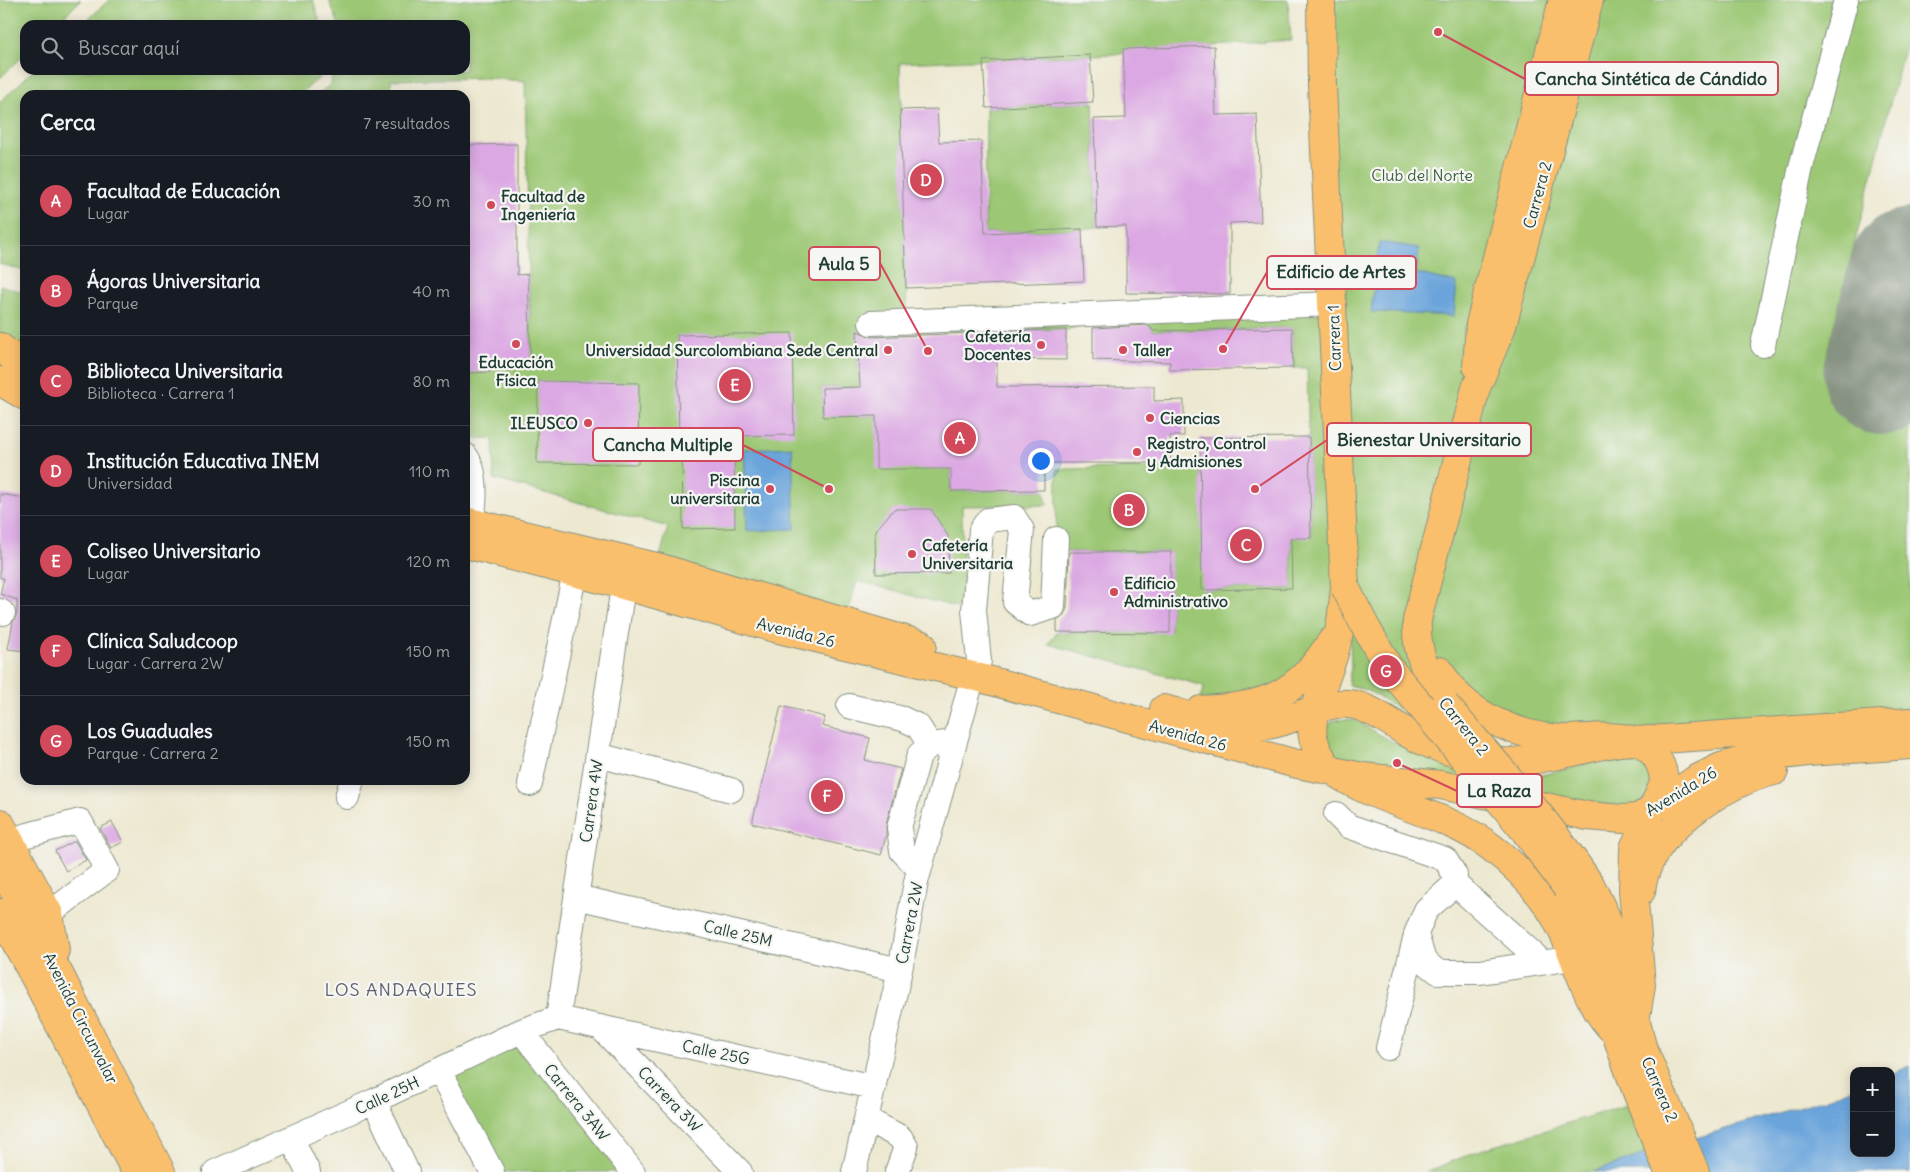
<!DOCTYPE html>
<html lang="es">
<meta charset="utf-8">
<style>
body{margin:0;font-family:Delius,sans-serif;background:#20242c;color:#f1f3f6}
.controls{position:absolute;right:15px;bottom:15px;display:grid;overflow:hidden;border-radius:10px;box-shadow:0 2px 12px #0003}
.controls button{width:45px;height:45px;display:grid;place-items:center;padding:0;border:0;border-bottom:1px solid #363941;background:#171b24;color:#f1f3f6;font:25px sans-serif}
.you{position:absolute;left:1040px;top:460px;width:18px;height:18px;margin:-12px;border:4px solid #fff;border-radius:50%;background:#1a73e8;box-shadow:0 0 0 8px #1a73e833}
.badge{display:grid;place-items:center;width:32px;height:32px;border-radius:50%;background:#d1495b;color:#fff;font-size:16px;font-weight:700}
.pin{position:absolute;translate:-50% -50%;border:2px solid #fff;box-shadow:0 1px 5px #0006}
.list{margin:0;padding:0;list-style:none}
h2{display:flex;justify-content:space-between;align-items:center;height:65px;margin:0;padding:0 20px;font-size:21px}
h2 small{font-size:16px;font-weight:400;color:#9ea1a6}
.list li{display:grid;grid-template-columns:32px 1fr auto;gap:15px;align-items:center;box-sizing:border-box;height:90px;padding:0 20px;border-top:1px solid #363941}
.list b{display:block;font-size:19px;white-space:nowrap}
.list p{margin:0;font-size:16px;white-space:nowrap;color:#9ea1a6}
.list em{font-size:16px;font-style:normal;color:#9ea1a6}
.icon{flex:none;width:28px;height:28px;fill:none;stroke:currentColor;stroke-width:2;stroke-linecap:round;stroke-linejoin:round}
.map{position:relative;flex:none;width:1910px;height:1172px;overflow:hidden}
.search{position:absolute;background:#171b24;box-shadow:0 2px 12px #0003;left:20px;top:20px;width:450px;height:55px;display:flex;align-items:center;gap:12px;box-sizing:border-box;padding:0 18px;border-radius:15px;color:#9ea1a6;font-size:19px}
.panel{position:absolute;background:#171b24;box-shadow:0 2px 12px #0003;left:20px;top:90px;width:450px;height:695px;border-radius:15px}
.map>svg:first-child{display:block}
</style>
<div class="map">
<svg width="1910" height="1172" viewBox="0 0 1910 1172">
<rect width="100%" height="100%" fill="#f6f6f2"/>
<filter id="ink" filterUnits="userSpaceOnUse"><feTurbulence type="fractalNoise" baseFrequency=".02" numOctaves="2"/><feDisplacementMap in="SourceGraphic" scale="10" xChannelSelector="R" yChannelSelector="G"/><feConvolveMatrix kernelMatrix="1 2 1 2 8 2 1 2 1" color-interpolation-filters="sRGB"/></filter>
<filter id="wash" filterUnits="userSpaceOnUse"><feTurbulence type="fractalNoise" baseFrequency=".0096" numOctaves="4" result="noise"/><feDisplacementMap in="SourceGraphic" scale="20" xChannelSelector="R" yChannelSelector="G"/><feGaussianBlur stdDeviation="1.12" result="paint"/><feColorMatrix in="noise" values="0 0 0 0 0 0 0 0 0 0 0 0 0 0 0 0 0 1.4 0 .05"/><feComposite in="paint" operator="in"/></filter>
<g filter="url(#wash)">
<rect width="100%" height="100%" fill="#ede8d0"/>
<path fill="#9cc875" stroke="#5e8254" d="M0 0H81L55 25H25V54L0 78Z
M109 0H313L321 25H82Z
M329 0H1288L1291 40 1115 54 900 63 907 317 1330 314 1320 0H1910V25L1824 364 1910 388V709L1566 739 1509 728 1408 632 1486 733 1504 746C1473 740 1441 733 1413 718 1391 706 1373 689 1348 685L1351 667 1348 590 1321 653 1297 679 1195 717 1204 686 1048 644 1057 632H1170V552H1056L1057 469 1201 467 1203 590 1292 588 1291 538 1311 537 1307 368H1293L1292 328 1153 331 1145 321 1093 322 1066 330 997 329 858 331V387L822 388 823 416H940L951 469V491L1044 490 1047 505 962 506 963 609 857 581 845 624 657 567 668 527 494 479 493 438 465 439V266H517L502 369 531 368 525 81 487 78 391 80 392 95H317L331 84 333 70H465V25H339Z
M34 70H321L320 77 299 95H25V271L0 264V102Z
M1093 102 1097 227 1082 229 985 233 986 108Z
M0 285 25 293V395L0 380Z
M1348 719 1359 722 1382 736 1422 756 1457 767 1501 777 1528 778 1576 767 1599 757 1631 754 1641 758 1646 765 1651 775 1648 796 1634 807 1591 803 1345 761C1333 753 1328 746 1325 731L1333 720Z
M521 1035 629 1172H493L439 1071Z
M1636 1102 1656 1150 1594 1172H1426L1475 1152Z"/>
<path fill="#6ba4db" stroke="#457088" d="M1379 242 1419 248 1416 273 1457 283 1454 316 1371 312Z
M792 447 795 529 747 531 744 449Z
M1910 1066V1172H1594L1656 1150 1825 1099 1854 1088V1153H1891V1074Z"/>
<g fill="none" stroke-linecap="round" stroke-linejoin="round">
<path stroke="#869282" stroke-width="120" d="M1883 375 1910 268"/>
</g>
<g id="blocks">
<path fill="#dba8e3" d="M1214 46 1216 115 1257 114 1261 222 1230 223V294L1126 293V226L1097 227 1094 119 1126 118 1123 49Z
M1090 55 1093 102 986 108 983 61Z
M937 109 939 142 981 141 985 233 1082 229 1084 281 906 288 900 110Z
M517 144V275L528 274 531 368 491 369V372L465 373V145Z
M1149 325 1153 331 1292 328 1293 368 1170 370V362L1093 360V328Z
M1045 330H1066V360L997 359V387L1154 386V401L1184 400V436H1170L1171 463H1044V490L951 491V469H876V416L823 417 822 388 860 387 857 331 872 337Z
M792 333 794 435 734 436 735 528 683 529 682 437H679L677 335Z
M538 381 639 383 638 464 537 463Z
M1309 437 1311 538H1291L1292 588 1202 590 1200 438Z
M0 494 25 498V651L8 649 13 622 17 614V600L0 594 4 578H0Z
M894 509H931L948 536 949 573 876 574 875 531Z
M1069 552H1171L1170 633 1057 632V620L1063 616 1067 608Z
M781 706 825 717 822 726 870 738 865 760 901 769 886 824V836L881 855 752 823Z
M112 822 123 842 111 848 100 828Z
M75 841 86 860 66 871 55 851Z"/>
</g>
</g>
<g filter="url(#ink)">
<use href="#blocks" fill-opacity="0" stroke="#869282" stroke-width="1"/>
<g fill="none" stroke-linecap="round" stroke-linejoin="round">
<g stroke="#869282" stroke-width="26">
<path id="minor" d="M871 323 1333 304
M1763 345 1801 167 1846 0
M465 455C481 475 473 517 469 541
M0 611 3 613
M979 661 974 610 981 530 988 520 1014 517 1022 530 1015 602 1030 614 1053 607 1056 539
M849 706 903 719 918 726 930 745
M598 755 731 790
M530 784 575 572
M347 797 352 780
M1336 814 1348 826 1445 859 1455 875V884L1426 910 1416 934 1424 961 1438 972H1480L1574 958
M9 840 80 821 107 870 49 914
M919 869 902 851 899 828 919 755 930 745 955 742
M1455 884 1542 962
M576 897 900 970
M558 1018 626 567
M558 1018 874 1087
M600 1027 740 1172
M521 1031 633 1172
M1388 1048 1416 935
M439 1071 492 1172
M374 1101 407 1172
M866 1119 900 1137 906 1147 897 1172
M291 1138 308 1172
M215 1172 374 1101 521 1031 558 1018
M854 1172 900 970 916 882 973 676"/>
</g>
<g stroke="#869282" stroke-width="30">
<path id="major" d="M1321 0 1322 85 1345 587C1343 608 1341 629 1335 650 1329 673 1308 715 1313 737 1316 750 1324 765 1334 772 1383 805 1445 812 1491 847 1521 870 1546 896 1562 930 1579 964 1587 1007 1616 1033
M0 347 25 367
M1477 366 1480 324 1563 0
M0 381 25 396
M465 521 657 567 922 645
M465 544 623 585 778 629 973 676 1293 763 1363 777 1441 785 1588 816 1623 819 1637 818 1652 810 1695 780 1721 767 1749 759 1808 752 1910 745
M1440 671C1463 715 1521 739 1569 739 1589 738 1620 734 1638 742 1655 749 1664 766 1664 784L1634 848 1633 890 1641 985 1635 1023
M1445 705C1428 677 1415 654 1417 620L1476 388 1502 326 1589 0
M1164 709C1197 718 1233 731 1268 725 1295 721 1321 701 1349 704 1374 707 1400 731 1423 741 1444 751 1488 764 1511 762 1548 760 1584 748 1620 742L1910 722
M1201 710C1264 707 1296 697 1331 642
M0 823 49 914 55 950
M0 865 59 974 161 1172
M1591 886 1605 915 1618 951 1642 1046 1695 1172
M1567 888C1590 934 1600 984 1616 1033 1631 1080 1650 1126 1669 1172
M1641 891C1647 833 1722 783 1774 771
M0 913 38 983 136 1172"/>
</g>
<use href="#minor" stroke="#fff" stroke-width="24"/>
<use href="#major" stroke="#f9bf6d" stroke-width="28"/>
<g stroke="#869282" stroke-width="30" stroke-linecap="butt">
<path id="major-bridge" d="M1345 587 1365 626 1389 668 1525 831 1567 888
M1445 705C1496 764 1549 821 1591 886"/>
</g>
<use href="#major-bridge" stroke="#f9bf6d" stroke-width="28"/>
</g>
</g>
<g fill="#d1495b" stroke="#f6f6f2" stroke-width="2">
<circle cx="491" cy="205" r="5"/>
<circle cx="516" cy="344" r="5"/>
<circle cx="1041" cy="345" r="5"/>
<circle cx="888" cy="350" r="5"/>
<circle cx="1123" cy="350" r="5"/>
<circle cx="1150" cy="418" r="5"/>
<circle cx="588" cy="423" r="5"/>
<circle cx="1137" cy="452" r="5"/>
<circle cx="770" cy="489" r="5"/>
<circle cx="912" cy="554" r="5"/>
<circle cx="1114" cy="592" r="5"/>
</g>
<g text-anchor="middle" stroke-width="4.5" stroke-linejoin="round" paint-order="stroke">
<g font-size="16" fill="#3e6044" stroke="#f6f6f2">
<text x="1422" y="181">Club del Norte</text>
</g>
<g font-size="16" fill="#1f3d34" stroke="#f6f6f2">
<text transform="translate(1537 195) rotate(-75)" y="6">Carrera 2</text>
<text transform="translate(1334 338) rotate(-92)" y="6">Carrera 1</text>
<text transform="translate(796 632) rotate(14)" y="6">Avenida 26</text>
<text transform="translate(1464 726) rotate(51)" y="6">Carrera 2</text>
<text transform="translate(1188 735) rotate(15)" y="6">Avenida 26</text>
<text transform="translate(1681 791) rotate(-31)" y="6">Avenida 26</text>
<text transform="translate(591 801) rotate(-82)" y="6">Carrera 4W</text>
<text transform="translate(909 923) rotate(-79)" y="6">Carrera 2W</text>
<text transform="translate(738 933) rotate(13)" y="6">Calle 25M</text>
<text transform="translate(81 1018) rotate(63)" y="6">Avenida Circunvalar</text>
<text transform="translate(716 1052) rotate(12)" y="6">Calle 25G</text>
<text transform="translate(1660 1089) rotate(67)" y="6">Carrera 2</text>
<text transform="translate(387 1095) rotate(-25)" y="6">Calle 25H</text>
<text transform="translate(670 1099) rotate(46)" y="6">Carrera 3W</text>
<text transform="translate(577 1102) rotate(51)" y="6">Carrera 3AW</text>
</g>
<g font-size="16" font-weight="bold" fill="#1f3d34" stroke="#f6f6f2" text-anchor="start">
<text x="501" y="202">Facultad de<tspan x="501" dy="18">Ingeniería</tspan></text>
<text x="1031" y="342" text-anchor="end">Cafetería<tspan x="1031" dy="18">Docentes</tspan></text>
<text x="878" y="356" text-anchor="end">Universidad Surcolombiana Sede Central</text>
<text x="1133" y="356">Taller</text>
<text x="516" y="368" text-anchor="middle">Educación<tspan x="516" dy="18">Física</tspan></text>
<text x="1160" y="424">Ciencias</text>
<text x="578" y="429" text-anchor="end">ILEUSCO</text>
<text x="1147" y="449">Registro, Control<tspan x="1147" dy="18">y Admisiones</tspan></text>
<text x="760" y="486" text-anchor="end">Piscina<tspan x="760" dy="18">universitaria</tspan></text>
<text x="922" y="551">Cafetería<tspan x="922" dy="18">Universitaria</tspan></text>
<text x="1124" y="589">Edificio<tspan x="1124" dy="18">Administrativo</tspan></text>
</g>
<g font-size="18" letter-spacing="1" fill="#616271" stroke="#f6f6f2">
<text x="401" y="996">LOS ANDAQUIES</text>
</g>
</g>
<path fill="none" stroke="#d1495b" stroke-width="2" d="M1438 32L1525 79M928 351L880 263M1223 349L1267 272M1255 489L1327 440M829 489L743 445M1397 763L1457 791"/>
<g fill="#d1495b" stroke="#f6f6f2" stroke-width="2">
<circle cx="1438" cy="32" r="5"/>
<circle cx="928" cy="351" r="5"/>
<circle cx="1223" cy="349" r="5"/>
<circle cx="1255" cy="489" r="5"/>
<circle cx="829" cy="489" r="5"/>
<circle cx="1397" cy="763" r="5"/>
</g>
<g fill="#f6f6f2" stroke="#d1495b" stroke-width="2">
<rect x="1525" y="62" width="253" height="33" rx="5"/>
<rect x="809" y="247" width="71" height="33" rx="5"/>
<rect x="1267" y="256" width="149" height="33" rx="5"/>
<rect x="1327" y="423" width="204" height="33" rx="5"/>
<rect x="593" y="428" width="150" height="33" rx="5"/>
<rect x="1457" y="774" width="85" height="33" rx="5"/>
</g>
<g font-size="18" text-anchor="middle" font-weight="bold" fill="#1f3d34">
<text x="1651" y="85">Cancha Sintética de Cándido</text>
<text x="844" y="270">Aula 5</text>
<text x="1341" y="278">Edificio de Artes</text>
<text x="1429" y="446">Bienestar Universitario</text>
<text x="668" y="451">Cancha Multiple</text>
<text x="1499" y="797">La Raza</text>
</g>
</svg>
<div class="controls">
<button>+</button>
<button>−</button>
</div>
<div class="you"></div>
<div class="pin badge" style="left:960px;top:438px">A</div>
<div class="pin badge" style="left:1129px;top:510px">B</div>
<div class="pin badge" style="left:1246px;top:545px">C</div>
<div class="pin badge" style="left:926px;top:180px">D</div>
<div class="pin badge" style="left:735px;top:385px">E</div>
<div class="pin badge" style="left:827px;top:796px">F</div>
<div class="pin badge" style="left:1386px;top:671px">G</div>
<div class="search"><svg class="icon" aria-label="search" viewBox="0 0 24 24"><circle cx="10" cy="10" r="6"/><path d="M15 15l6 6"/></svg>Buscar aquí</div>
<section class="panel">
<h2>Cerca<small>7 resultados</small></h2>
<ul class="list">
<li><span class="badge">A</span><div><b>Facultad de Educación</b><p>Lugar</p></div><em>30 m</em></li>
<li><span class="badge">B</span><div><b>Ágoras Universitaria</b><p>Parque</p></div><em>40 m</em></li>
<li><span class="badge">C</span><div><b>Biblioteca Universitaria</b><p>Biblioteca · Carrera 1</p></div><em>80 m</em></li>
<li><span class="badge">D</span><div><b>Institución Educativa INEM</b><p>Universidad</p></div><em>110 m</em></li>
<li><span class="badge">E</span><div><b>Coliseo Universitario</b><p>Lugar</p></div><em>120 m</em></li>
<li><span class="badge">F</span><div><b>Clínica Saludcoop</b><p>Lugar · Carrera 2W</p></div><em>150 m</em></li>
<li><span class="badge">G</span><div><b>Los Guaduales</b><p>Parque · Carrera 2</p></div><em>150 m</em></li>
</ul>
</section>
</div>
